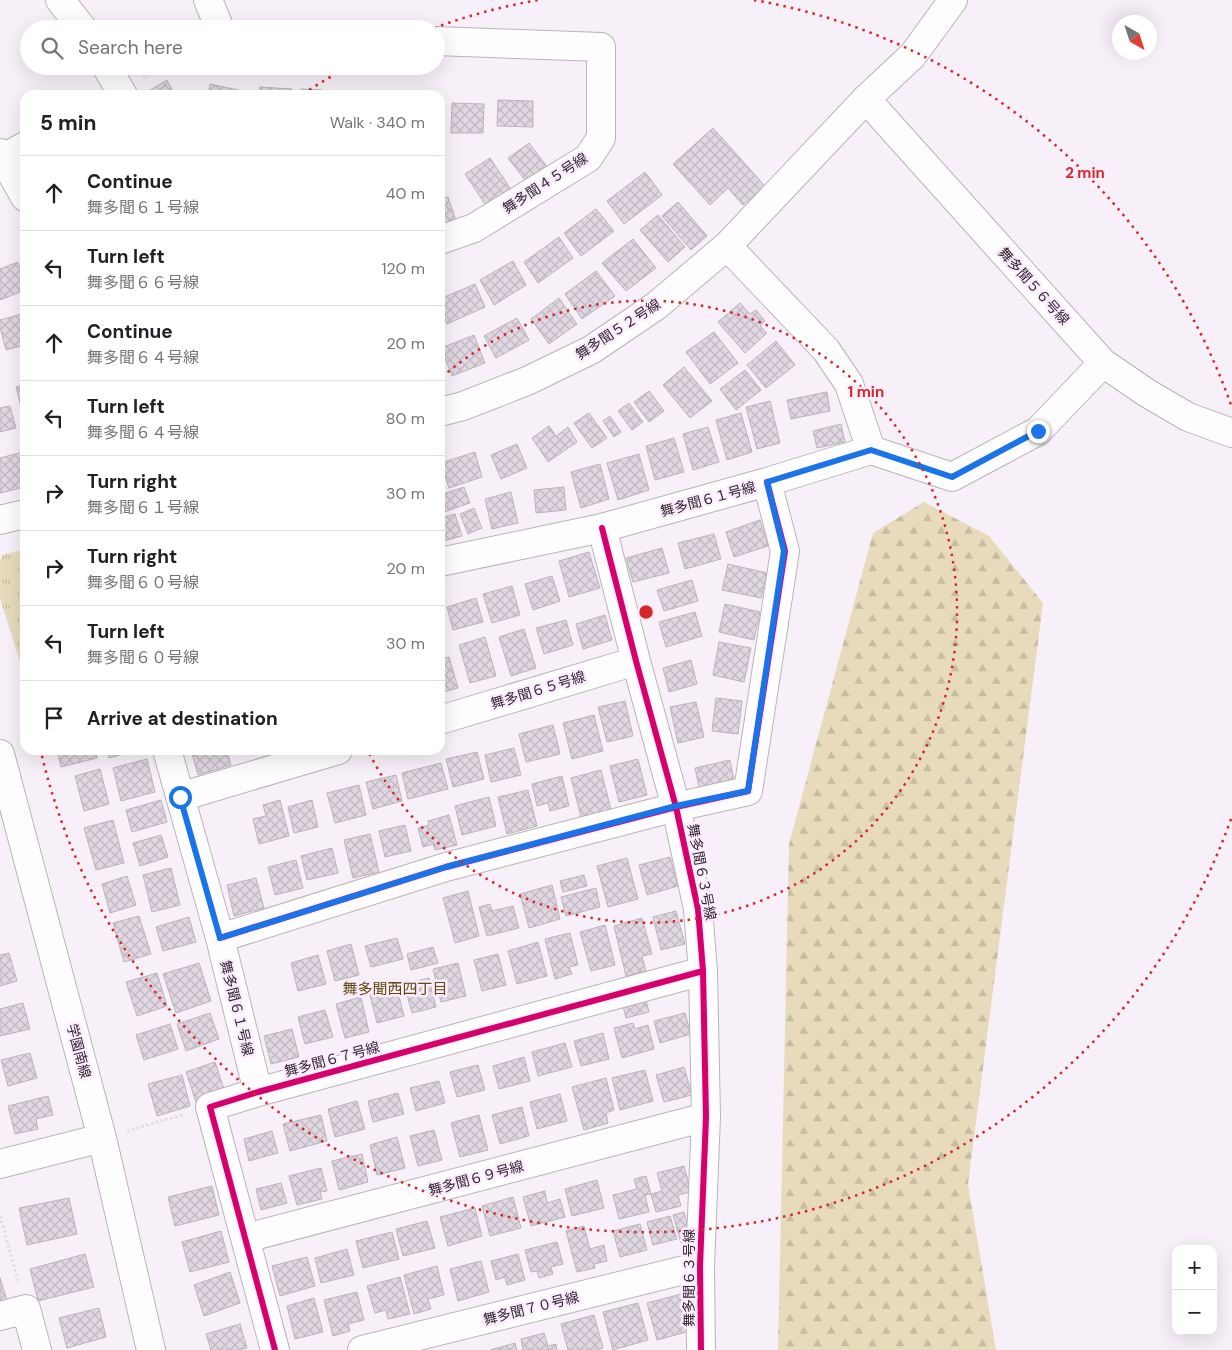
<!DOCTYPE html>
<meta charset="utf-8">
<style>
body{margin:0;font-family:"DM Sans","Noto Sans JP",sans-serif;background:#f2f2f2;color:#202124}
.controls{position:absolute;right:15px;bottom:15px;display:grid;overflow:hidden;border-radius:10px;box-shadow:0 5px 20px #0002}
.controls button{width:45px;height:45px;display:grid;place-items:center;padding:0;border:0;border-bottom:1px solid #e0e0e0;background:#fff;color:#202124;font:25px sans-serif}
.compass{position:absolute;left:1112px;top:15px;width:45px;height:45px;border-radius:50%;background:#fff;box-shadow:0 5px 20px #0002;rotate:141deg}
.stop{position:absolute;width:15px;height:15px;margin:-11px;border:4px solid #1a73e8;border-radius:50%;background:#fff}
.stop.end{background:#1a73e8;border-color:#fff;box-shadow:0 1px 5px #0008}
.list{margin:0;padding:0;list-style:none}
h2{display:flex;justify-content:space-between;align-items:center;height:65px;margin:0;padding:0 20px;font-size:21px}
h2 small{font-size:16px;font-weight:400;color:#757577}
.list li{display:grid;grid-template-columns:32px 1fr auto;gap:15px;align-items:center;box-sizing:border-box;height:75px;padding:0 20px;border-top:1px solid #e0e0e0}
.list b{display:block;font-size:19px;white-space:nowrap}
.list p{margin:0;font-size:16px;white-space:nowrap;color:#757577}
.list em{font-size:16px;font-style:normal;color:#757577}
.icon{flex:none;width:28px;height:28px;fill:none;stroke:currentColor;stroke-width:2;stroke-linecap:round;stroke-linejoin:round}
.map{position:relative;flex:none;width:1232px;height:1350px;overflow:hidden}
.search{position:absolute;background:#fff;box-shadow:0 5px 20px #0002;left:20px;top:20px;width:425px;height:55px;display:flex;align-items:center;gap:12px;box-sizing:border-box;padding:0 18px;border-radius:28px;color:#757577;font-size:19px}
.panel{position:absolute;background:#fff;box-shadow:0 5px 20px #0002;left:20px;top:90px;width:425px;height:665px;border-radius:15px}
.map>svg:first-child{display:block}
</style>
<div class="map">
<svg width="1232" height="1350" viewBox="0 0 1232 1350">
<defs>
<pattern id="forest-firs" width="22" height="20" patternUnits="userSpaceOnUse" patternTransform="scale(1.25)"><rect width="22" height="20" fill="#e7dbbc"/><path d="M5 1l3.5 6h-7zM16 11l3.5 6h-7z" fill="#c6bca2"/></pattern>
<pattern id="park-tufts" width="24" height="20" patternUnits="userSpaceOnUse" patternTransform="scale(1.25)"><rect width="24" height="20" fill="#e7dbbc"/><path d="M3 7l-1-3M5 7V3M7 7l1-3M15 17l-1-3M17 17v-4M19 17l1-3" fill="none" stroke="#c6bca2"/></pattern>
<pattern id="building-cross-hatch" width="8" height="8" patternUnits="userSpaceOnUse" patternTransform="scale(1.25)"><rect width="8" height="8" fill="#e0d7e1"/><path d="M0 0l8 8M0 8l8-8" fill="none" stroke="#c0b9c2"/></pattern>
</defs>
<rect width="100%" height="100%" fill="#f8f0f9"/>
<path fill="url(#forest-firs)" d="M924 502 989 536 1043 603 968 1184 996 1350H778L789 844 873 533Z"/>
<path fill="url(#park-tufts)" d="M25 549V667L22 668 0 598V560L3 555Z"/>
<path fill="url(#building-cross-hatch)" stroke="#bcb4bd" d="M167 80 175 95H144V94Z
M210 84 243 91 242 95H208Z
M260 87 292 89V95H259Z
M301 89 322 90V95H300Z
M331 91 355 93V95H331Z
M498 100 533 101V127L497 126Z
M452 103 484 104 483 133H451Z
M713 128 765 186 743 205 728 188 710 205 673 164Z
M529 143 548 168 528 184 508 158Z
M490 158 512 191 487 207 465 174Z
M645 172 662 195 624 224 607 201Z
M448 197 458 227 440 233V199Z
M678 202 707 236 691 250 662 216Z
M596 209 614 231 581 256 564 233Z
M658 215 685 247 668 262 640 230Z
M559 237 573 258 538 283 524 262Z
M633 239 656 268 626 291 602 263Z
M513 261 526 285 494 305 480 280Z
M18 262 25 280V290L0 300V269Z
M596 271 615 296 582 319 565 294Z
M475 284 485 307 447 324 440 308V299Z
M559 298 577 324 549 344 531 319Z
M740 303 750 314 756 310 765 321 760 326 767 333 745 353 718 322Z
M25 313V345L6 350 0 327V320Z
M517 318 529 340 496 358 484 336Z
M714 332 738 363 710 384 686 352Z
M474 335 485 363 452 376 441 348Z
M776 341 795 365 766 388 747 365Z
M684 367 712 401 690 418 663 385Z
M745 370 761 390 736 410 720 389Z
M25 385V418H24L16 387Z
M649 391 664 411 649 422 634 402Z
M827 392 830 411 791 419 787 400Z
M770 401 780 443 757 449 746 407Z
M629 403 643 422 632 430 618 411Z
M10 406 16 428 0 432V408Z
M589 413 607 438 592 448 574 423Z
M741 413 752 452 727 460 716 420Z
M610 416 621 432 614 437 603 421Z
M841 424 845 442 817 448 813 431Z
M549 426 556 436 568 427 577 442 548 462 532 438Z
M708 427 719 462 693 470 683 434Z
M674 438 684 472 655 480 646 446Z
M517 444 527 468 501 479 491 455Z
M23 452 25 460V487L0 493V458Z
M475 452 482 477 449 488 441 463Z
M639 454 649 490 618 500 607 463Z
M600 464 609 499 581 508 571 472Z
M464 487 470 503 441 513 440 495Z
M564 487 566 510 536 513 534 490Z
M511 492 518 523 492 529 485 499Z
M474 508 482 528 468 534 460 514Z
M455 514 462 536 440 542V518Z
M760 520 768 546 734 557 726 532Z
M714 534 721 559 685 569 678 543Z
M662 548 669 573 633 582 626 558Z
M589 552 600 588 569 597 559 561Z
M728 564 767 573 761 598 722 590Z
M552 576 560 601 533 610 525 584Z
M692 580 698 601 664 611 657 590Z
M512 586 520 615 492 623 483 594Z
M476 598 483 622 453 630 447 607Z
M725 604 760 612 754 640 719 632Z
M695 612 702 636 666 647 659 622Z
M605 615 612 640 583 649 576 624Z
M566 620 573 645 544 654 536 628Z
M524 629 536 668 511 676 499 637Z
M485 637 496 676 470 683 459 645Z
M719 642 751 648 744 682 713 675Z
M449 657 458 688 440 693V659Z
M691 660 697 684 669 692 663 668Z
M716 698 742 701 738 734 712 731Z
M625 701 633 736 607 742 598 707Z
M696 702 704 737 678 743 670 707Z
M594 715 603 751 572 759 563 723Z
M553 725 560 754 526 762 519 734Z
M514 748 521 775 491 782 485 755Z
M57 750H96L97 758 61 767Z
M107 750H137L109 758Z
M191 750H227L231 765 198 775Z
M477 752 484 779 453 787 446 759Z
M147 759 155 792 121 801 113 768Z
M638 759 647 795 619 802 610 766Z
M730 760 734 780 699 787 695 768Z
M441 763 448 789 408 799 402 773Z
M100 769 109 804 84 811 75 776Z
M601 770 611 810 581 817 571 778Z
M396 775 402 801 373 809 366 782Z
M562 776 569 806 550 811 548 803 537 806 532 784Z
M359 785 366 815 335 823 327 793Z
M528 790 537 826 507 834 498 797Z
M489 797 496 826 462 835 455 806Z
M161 800 167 822 132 832 126 810Z
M280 800 289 836 259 844 253 819 266 816 263 805Z
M312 800 318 827 294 833 288 807Z
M449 815 457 845 435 850 433 844 423 847 418 828 429 825 428 821Z
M113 820 124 863 96 870 84 828Z
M405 825 411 851 385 857 379 831Z
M370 834 379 872 353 878 344 840Z
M161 835 168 857 140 866 133 843Z
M332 848 338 873 307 880 301 856Z
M670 857 678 886 647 895 639 865Z
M627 858 638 899 608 907 597 866Z
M296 860 303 888 275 895 268 867Z
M171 868 180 905 152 912 143 875Z
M584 875 587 886 563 892 560 881Z
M127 876 136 905 110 913 102 884Z
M256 878 264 908 234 916 227 885Z
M552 885 560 919 529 928 520 894Z
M596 888 600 907 566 916 561 897Z
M468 891 479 936 455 943 443 898Z
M490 904 492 911 513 906 519 928 487 936 479 907Z
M676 911 685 944 661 950 653 917Z
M139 916 151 954 124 962 113 923Z
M189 917 196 942 163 951 156 927Z
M642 918 652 954 642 956 646 971 626 976 614 926Z
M605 925 615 965 591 971 580 932Z
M570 933 578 965 569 967 572 974 555 979 545 939Z
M397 938 403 959 371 967 365 946Z
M538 942 547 976 517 984 508 951Z
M351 944 359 975 335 981 327 951Z
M433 947 438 963 411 970 407 954Z
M9 953 17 981 0 986V955Z
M498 954 506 985 482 991 474 960Z
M318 955 326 984 298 991 291 963Z
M199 963 211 1001 176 1013 163 974Z
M458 963 466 996 441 1002 433 969Z
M157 973 167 1006 137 1016 126 982Z
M429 978 436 1007 412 1013 404 984Z
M397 988 404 1016 377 1023 370 995Z
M645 996 649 1012 626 1018 622 1002Z
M361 997 369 1032 345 1038 336 1004Z
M23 1003 30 1029 0 1036V1009Z
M325 1010 333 1037 305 1044 298 1017Z
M210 1013 219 1039 186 1051 177 1024Z
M685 1013 691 1034 660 1043 654 1021Z
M633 1023 635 1029 648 1025 654 1049 622 1058 614 1028Z
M170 1024 178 1049 144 1060 136 1035Z
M292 1029 299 1057 271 1064 264 1036Z
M603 1033 609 1059 581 1066 574 1041Z
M565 1043 572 1067 538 1076 532 1052Z
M30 1053 37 1078 8 1086 1 1060Z
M524 1057 530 1081 499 1089 493 1066Z
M215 1062 225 1092 196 1102 186 1072Z
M478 1065 485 1090 457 1097 450 1072Z
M684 1067 692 1095 664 1102 656 1075Z
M645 1070 653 1101 620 1110 612 1078Z
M182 1075 190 1106 157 1116 148 1084Z
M606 1078 614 1110 606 1113 608 1123 584 1130 572 1087Z
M439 1081 445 1103 416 1111 410 1088Z
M398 1093 404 1114 373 1122 368 1101Z
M560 1094 567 1121 537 1129 530 1102Z
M48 1096 53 1115 36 1119 38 1129 15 1134 8 1106Z
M357 1101 365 1129 335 1137 328 1109Z
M522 1107 529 1136 500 1144 492 1115Z
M321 1115 327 1141 290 1151 283 1124Z
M479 1115 488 1150 460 1157 451 1123Z
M434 1130 442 1160 418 1166 410 1136Z
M272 1131 278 1153 249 1161 244 1139Z
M397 1137 405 1168 377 1175 370 1145Z
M362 1154 368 1182 339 1190 332 1161Z
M684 1166 691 1192 678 1195 681 1206 656 1212 651 1194 662 1191 657 1173Z
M321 1168 327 1191 320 1192 322 1199 297 1205 289 1176Z
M646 1176 651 1194 645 1195 649 1212 619 1219 613 1195 637 1189 634 1179Z
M597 1180 604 1208 572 1216 565 1189Z
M281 1183 287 1203 261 1210 256 1189Z
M212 1186 219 1215 175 1226 168 1197Z
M545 1191 547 1203 560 1199 565 1217 531 1226 523 1197Z
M513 1197 521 1228 490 1236 482 1206Z
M69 1198 77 1234 27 1245 19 1208Z
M475 1208 482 1236 448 1246 440 1217Z
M684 1212 692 1240 681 1243 673 1215Z
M670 1216 677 1239 653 1245 647 1222Z
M427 1221 435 1248 403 1256 396 1229Z
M640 1224 647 1250 620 1257 613 1231Z
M584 1226 590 1249 604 1245 607 1261 594 1264 595 1268 577 1272 566 1231Z
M221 1231 229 1262 190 1272 182 1242Z
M392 1232 399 1259 363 1268 356 1241Z
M557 1242 563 1264 551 1267 553 1274 539 1278 537 1271 531 1272 525 1250Z
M347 1249 354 1275 321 1283 315 1258Z
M85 1254 94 1287 38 1301 30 1269Z
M518 1254 525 1280 507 1285 505 1277 496 1280 491 1261Z
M307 1257 315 1286 280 1296 272 1266Z
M481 1261 489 1292 458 1301 450 1269Z
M437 1266 444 1295 428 1299 431 1309 414 1314 404 1275Z
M230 1272 240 1303 204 1316 194 1285Z
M400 1277 410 1314 388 1319 386 1310 375 1313 367 1286Z
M0 1278 7 1300 0 1302Z
M357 1292 364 1320 348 1324 350 1331 333 1336 324 1300Z
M681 1294 690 1331 657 1340 647 1303Z
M314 1298 323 1332 295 1339 287 1306Z
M638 1303 648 1340 613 1350 603 1312Z
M99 1308 106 1337 67 1348 59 1318Z
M594 1315 603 1348 595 1350H568L561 1324Z
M240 1324 247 1348 239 1350H211L206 1334Z
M544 1333 548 1346 556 1344 557 1350H523L521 1339Z
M515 1343 517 1350H490Z"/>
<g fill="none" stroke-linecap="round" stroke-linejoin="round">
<g stroke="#bbb2bc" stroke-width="30">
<path id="street" d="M60 0 83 29
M208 0 220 29
M436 41 601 47V138L588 158 474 228 440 240
M106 66 123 95
M866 99 1103 363 1147 393 1188 417 1232 433
M0 153 25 197
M3 158 25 146
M871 450 952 477 1038 431 1103 363
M602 528 636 661 676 807 698 909 703 971 706 1117 700 1266 701 1350
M440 562 602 528 767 482 871 450 849 384 826 350 727 246 866 99 913 55 953 0
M440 720 636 661
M167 750 220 938 258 1092
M180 797 338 750
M220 938 446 867 676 807 748 791 785 551 767 482
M246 1238 706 1117
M0 1316 26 1309 37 1350
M275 1350 210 1107 258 1092 703 971
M362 1350 700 1266"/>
</g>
<g stroke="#bbb2bc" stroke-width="30">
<path id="secondary" d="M440 412 463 406 527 381 591 350 656 306 727 246
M0 520 25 514
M0 754 102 1138 151 1350
M0 1164 102 1138"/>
</g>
<path stroke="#e1dee1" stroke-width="3" stroke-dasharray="2.5 2.5" stroke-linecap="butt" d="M143 78 162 66
M127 1131 185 1114
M0 1216 19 1284"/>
<use href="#street" stroke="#fefdfe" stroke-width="28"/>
<use href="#secondary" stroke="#fefdfe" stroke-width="28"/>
<g stroke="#fcecfd" stroke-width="9">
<path id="cycleway" d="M602 528 636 661 676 807 698 909 703 971 706 1117 700 1266 701 1350
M220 938 446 867 676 807 748 791 785 551 767 482
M275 1350 210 1107 258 1092 703 971"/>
</g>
<use href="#cycleway" stroke="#d6006c" stroke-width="6"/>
</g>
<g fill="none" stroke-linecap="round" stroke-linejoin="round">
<path stroke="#1a73e8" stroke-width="6" d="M180 797 220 938 446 867 676 806 748 791 784 551 767 482 871 450 952 477 1038 431"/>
</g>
<g fill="none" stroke="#d62828" stroke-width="2.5" stroke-dasharray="2.5 5">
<path d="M442 377A311 311 0 1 1 368 751"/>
<path d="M1231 819A621 621 0 0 1 41 752M303 94A621 621 0 0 1 350 66M434 28A621 621 0 0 1 538 0M754 0A621 621 0 0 1 1231 405"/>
</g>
<g text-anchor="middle" stroke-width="5" stroke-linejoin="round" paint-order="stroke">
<g font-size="14" fill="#302732" stroke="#fcecfd">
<text transform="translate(545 183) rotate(-33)" y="5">舞多聞４５号線</text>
<text transform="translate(1034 286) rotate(48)" y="5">舞多聞５６号線</text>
<text transform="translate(618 329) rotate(-33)" y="5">舞多聞５２号線</text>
<text transform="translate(708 499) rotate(-15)" y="5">舞多聞６１号線</text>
<text transform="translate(538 690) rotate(-17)" y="5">舞多聞６５号線</text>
<text transform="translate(702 872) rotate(79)" y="5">舞多聞６３号線</text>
<text transform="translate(237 1008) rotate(76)" y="5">舞多聞６１号線</text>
<text transform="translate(79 1051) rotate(75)" y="5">学園南線</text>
<text transform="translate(332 1059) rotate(-15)" y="5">舞多聞６７号線</text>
<text transform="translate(476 1178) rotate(-15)" y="5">舞多聞６９号線</text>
<text transform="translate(689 1278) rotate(-90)" y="5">舞多聞６３号線</text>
<text transform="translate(531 1308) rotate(-14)" y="5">舞多聞７０号線</text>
</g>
<g font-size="15" fill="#5a4d0d" stroke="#fcecfd">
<text x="395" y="994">舞多聞西四丁目</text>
</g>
</g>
<circle cx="646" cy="612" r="8" fill="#d62828" stroke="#fcecfd" stroke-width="2.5"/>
<g font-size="15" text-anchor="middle" font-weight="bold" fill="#d62828" stroke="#fcecfd" stroke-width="5" stroke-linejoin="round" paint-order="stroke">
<text x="1085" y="178">2 min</text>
<text x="866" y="397">1 min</text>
</g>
</svg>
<div class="controls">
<button>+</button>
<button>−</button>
</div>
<svg class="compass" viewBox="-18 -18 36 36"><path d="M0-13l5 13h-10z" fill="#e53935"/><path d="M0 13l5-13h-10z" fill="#757577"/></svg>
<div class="stop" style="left:180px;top:797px"></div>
<div class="stop end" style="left:1038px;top:431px"></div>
<div class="search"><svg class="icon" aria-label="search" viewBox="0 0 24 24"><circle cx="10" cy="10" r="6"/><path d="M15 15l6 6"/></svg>Search here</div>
<section class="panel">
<h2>5 min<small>Walk · 340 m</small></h2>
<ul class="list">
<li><svg class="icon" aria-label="ahead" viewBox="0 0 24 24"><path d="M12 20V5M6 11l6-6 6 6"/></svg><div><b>Continue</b><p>舞多聞６１号線</p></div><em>40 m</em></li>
<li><svg class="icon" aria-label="left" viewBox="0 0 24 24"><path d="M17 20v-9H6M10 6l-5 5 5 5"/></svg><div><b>Turn left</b><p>舞多聞６６号線</p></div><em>120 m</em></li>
<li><svg class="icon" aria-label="ahead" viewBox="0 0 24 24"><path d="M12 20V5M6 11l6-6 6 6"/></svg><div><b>Continue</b><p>舞多聞６４号線</p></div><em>20 m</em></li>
<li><svg class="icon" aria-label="left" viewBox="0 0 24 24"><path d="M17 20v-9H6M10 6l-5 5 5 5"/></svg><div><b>Turn left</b><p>舞多聞６４号線</p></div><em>80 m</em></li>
<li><svg class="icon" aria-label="right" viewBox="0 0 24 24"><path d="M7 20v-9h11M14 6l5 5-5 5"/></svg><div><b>Turn right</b><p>舞多聞６１号線</p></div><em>30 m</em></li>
<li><svg class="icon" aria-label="right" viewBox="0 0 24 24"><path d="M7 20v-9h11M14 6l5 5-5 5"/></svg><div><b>Turn right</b><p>舞多聞６０号線</p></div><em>20 m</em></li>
<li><svg class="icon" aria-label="left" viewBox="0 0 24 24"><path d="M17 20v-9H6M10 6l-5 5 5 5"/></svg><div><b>Turn left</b><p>舞多聞６０号線</p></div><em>30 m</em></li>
<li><svg class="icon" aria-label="arrive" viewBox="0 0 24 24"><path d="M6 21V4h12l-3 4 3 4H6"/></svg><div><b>Arrive at destination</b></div></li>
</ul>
</section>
</div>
